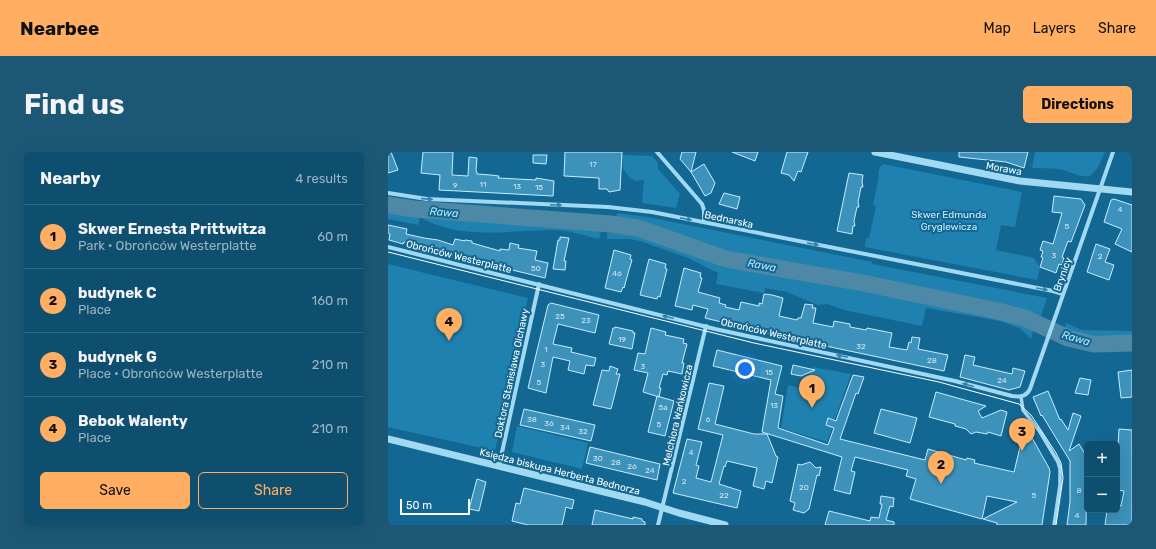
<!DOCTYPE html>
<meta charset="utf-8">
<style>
body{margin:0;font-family:Rubik,sans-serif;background:#1c5876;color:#f1f3f6}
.controls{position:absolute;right:12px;bottom:12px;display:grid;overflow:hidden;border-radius:6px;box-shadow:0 4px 16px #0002}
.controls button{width:36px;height:36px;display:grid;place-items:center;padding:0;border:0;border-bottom:1px solid #2e6581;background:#0e4e6e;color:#f1f3f6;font:20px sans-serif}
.scale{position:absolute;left:12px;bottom:10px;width:70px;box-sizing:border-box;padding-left:4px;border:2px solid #fff;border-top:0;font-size:11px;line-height:14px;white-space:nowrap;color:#fff;-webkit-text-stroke:3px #136893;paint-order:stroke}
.you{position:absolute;left:357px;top:217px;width:14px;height:14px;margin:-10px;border:3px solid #fff;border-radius:50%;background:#1a73e8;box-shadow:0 0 0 6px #1a73e833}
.badge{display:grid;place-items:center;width:26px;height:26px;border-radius:50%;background:#ffae62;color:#111;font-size:13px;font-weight:700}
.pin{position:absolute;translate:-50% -33px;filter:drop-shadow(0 1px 2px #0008)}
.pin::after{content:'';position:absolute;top:21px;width:14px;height:12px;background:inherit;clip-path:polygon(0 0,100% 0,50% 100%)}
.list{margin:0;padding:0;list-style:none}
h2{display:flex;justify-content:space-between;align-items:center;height:52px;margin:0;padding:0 16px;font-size:17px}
h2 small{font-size:13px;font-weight:400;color:#9bb4c2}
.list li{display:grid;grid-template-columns:26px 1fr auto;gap:12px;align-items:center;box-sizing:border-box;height:64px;padding:0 16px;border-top:1px solid #2e6581}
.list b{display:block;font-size:15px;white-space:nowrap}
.list p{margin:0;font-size:13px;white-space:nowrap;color:#9bb4c2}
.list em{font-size:13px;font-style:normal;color:#9bb4c2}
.actions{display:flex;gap:8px;padding:12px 16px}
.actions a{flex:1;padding:9px 0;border:1px solid #ffae62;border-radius:6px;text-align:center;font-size:14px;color:#ffae62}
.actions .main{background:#ffae62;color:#111}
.map{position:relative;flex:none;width:744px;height:373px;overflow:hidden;border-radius:6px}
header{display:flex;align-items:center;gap:24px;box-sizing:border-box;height:56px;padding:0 20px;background:#ffae62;color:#111}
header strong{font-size:19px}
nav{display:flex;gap:22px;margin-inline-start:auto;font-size:14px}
.intro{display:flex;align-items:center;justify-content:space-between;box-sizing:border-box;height:96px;padding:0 24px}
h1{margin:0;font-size:28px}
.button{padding:10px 18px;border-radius:6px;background:#ffae62;color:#111;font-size:14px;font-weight:700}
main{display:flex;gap:24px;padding:0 24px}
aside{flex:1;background:#0e4e6e;border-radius:6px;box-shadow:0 4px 16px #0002}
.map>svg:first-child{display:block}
</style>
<header>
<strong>Nearbee</strong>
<nav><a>Map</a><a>Layers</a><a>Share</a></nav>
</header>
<div class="intro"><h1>Find us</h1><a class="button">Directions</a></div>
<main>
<aside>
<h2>Nearby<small>4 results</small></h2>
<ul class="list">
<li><span class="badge">1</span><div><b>Skwer Ernesta Prittwitza</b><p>Park · Obrońców Westerplatte</p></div><em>60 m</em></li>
<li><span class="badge">2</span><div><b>budynek C</b><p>Place</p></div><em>160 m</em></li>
<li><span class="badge">3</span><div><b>budynek G</b><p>Place · Obrońców Westerplatte</p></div><em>210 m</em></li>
<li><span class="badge">4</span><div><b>Bebok Walenty</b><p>Place</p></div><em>210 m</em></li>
</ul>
<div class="actions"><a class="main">Save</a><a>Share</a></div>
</aside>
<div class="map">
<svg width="744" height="373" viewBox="0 0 744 373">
<rect width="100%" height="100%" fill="#136893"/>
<path fill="#1e81af" d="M647 0H717L709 17 702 24C689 26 682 18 669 17 661 16 652 16 644 16Z
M234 3 264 4 270 11V17L292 42 288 56 254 51 256 28 248 29 242 26 235 17Z
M495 12 634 40 627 75 613 73 608 98 646 106 652 116 649 128 477 95 478 86H481L488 54 485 53 491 24 490 22 492 15Z
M0 56C70 69 142 71 214 76L211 87C196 84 181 78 166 78 121 78 73 89 32 65L30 73 0 67Z
M229 61 260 65 484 110V112L659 146 652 166 633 157 589 147 403 110 338 100 255 71 228 66Z
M220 76 245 79 329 109 462 133 611 164 628 169 645 178 643 187 633 177 612 169 538 156 534 174 456 158 439 152 430 153 399 140 377 136 376 141 328 132 330 121 300 106 252 89 242 87H219Z
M0 112 140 146 107 299 0 275Z
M678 171 694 178 744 179V183H695L677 177Z
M424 215 463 222 439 290 393 276 400 233 417 237Z
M129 274 200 291 194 317 124 300Z"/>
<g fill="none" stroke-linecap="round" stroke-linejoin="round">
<path stroke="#4d89a6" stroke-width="17" d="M0 53 26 57 223 72 250 76 338 107 475 131 610 159 637 166 680 186 706 192 744 191"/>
</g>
<path fill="#3c92bb" stroke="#c9ecfd" d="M0 0H3L10 18 0 21Z
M35 0H65L64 23 80 24 81 5 89 6 88 19 89 20V22L103 23 111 24 110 26 148 28V26L166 29 165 44 51 38 52 23 33 21Z
M177 0H234L232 38 221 40 219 37H211V26L176 24Z
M294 0H308L303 20 292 7Z
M344 0H370L367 9Z
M399 0H420L413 20 410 19 406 29 401 23 393 21Z
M571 0H640L636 16 618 10 571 5Z
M145 3H159L158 12 145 11Z
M316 12 327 31 323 41 317 44 303 20Z
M461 21 475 23 474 30 475 35H473L470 50 471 55H469L466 69 467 74H465L464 82 449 79Z
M336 41 352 45 349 57 331 52Z
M666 44 693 47 697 53 683 90 680 89 674 105 676 106 674 113 671 112 668 121 652 115 655 106 653 105 655 99 652 98 655 89 665 92 674 61 664 60Z
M726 47 744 53V100L727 92 734 77 716 70 723 48Z
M0 73 19 77 18 82 36 86 50 88 65 93 67 87 77 89V88L84 89V91L112 99V97L121 98 122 91 131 93 130 96 149 99 147 108 160 111 157 126 63 103 64 100 41 95 35 100H33L34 95 16 90 15 92 1 88 2 82 0 81Z
M172 85 181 86 176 109H178L177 118 165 117 170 88H172Z
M708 92 722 97 717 110 726 113 721 128 699 120Z
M226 98 243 103 242 107 244 108 241 118 236 136 235 135 233 140 217 136Z
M261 107 278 112 277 116 279 117 272 145 270 144 269 147 252 143Z
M296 116 313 121 312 125 314 126 310 140 332 146 331 151 338 153 337 155 351 158 353 150 371 154V151L374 152 376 142 384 143 395 146 391 164 409 168 410 166H413L417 152 425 153 424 156H428L425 171 445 175 446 169 462 172V175L478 178 479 176 504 181 501 195 519 198 521 190 523 191 524 185 532 186 530 197 560 203 556 219 400 186 317 166 320 157 305 153 304 158 287 154Z
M163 151 211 163 207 181 170 172 165 192 184 196 183 200 208 206 206 214 198 213 196 222 180 218 182 209 165 205 158 241 140 236 160 153Z
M227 175 245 179V181H247L244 197 221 192 225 176H227Z
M263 176 278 180 277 183 296 187 295 191 299 192 294 211H296L294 222 280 219 279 223 275 222 271 236H273L271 245 255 240 260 221 246 218 250 201 257 202Z
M329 198 394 214 387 242 395 244 390 276 440 293 446 276 438 273 440 266 448 269 465 223 476 225 470 242 468 241 452 287 537 308 540 297 578 308 579 306 587 308 586 311 626 320 633 291 629 290 634 268 661 316 662 320 654 373H609V371L595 367 629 350 599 344 594 367 522 347 528 327 518 324 520 318 467 305 463 319 467 320 462 342 446 338 454 305 374 280 383 228 325 214Z
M577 203 587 205 585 213 624 222 625 216 637 219 632 235 621 238 572 225Z
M405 213 427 218 413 224 403 222Z
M222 214 230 217 228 222H232L223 257 205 253 214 218 221 219Z
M744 218V245L733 246 730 220Z
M692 226 703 228 700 243 687 241Z
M321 231 336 234 327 272 366 282H379L388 304 390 305 384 331 378 329 376 337 365 334 369 316 339 309 337 315 336 314 331 332 353 339 349 356 285 341 299 287 314 290 308 313 311 314 308 326 323 330 335 283 310 277Z
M660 239 672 268 673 267 680 278 685 261 693 264 681 299 691 292 699 305 698 373H679L682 350V309L654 263 653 264 645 245Z
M548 240 598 254 590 259 594 266 613 258 619 260 613 284 600 280 599 282 588 280 583 282 578 277 567 274V272L541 265Z
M269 244 286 249 277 284 260 280Z
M136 257 207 273 203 289 132 273Z
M493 257 529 266 522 291 486 281Z
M731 277 744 278V373H717L719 358H729V353L733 354 736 339 729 338V310Z
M202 295 272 312 269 328 198 311Z
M422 310 428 316 433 315 431 324 429 323 421 357 416 361 405 358 407 351 402 349 410 312 413 313Z
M89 327 98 330 91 359 81 357Z
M136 336 186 348 184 357 178 355 174 373H140L124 369 128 351 132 352Z
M493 344 506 346 505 355 502 354 498 368 506 370V373H437L441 359 482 369 483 365 491 366 494 352H492Z
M207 358 245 367V365L254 367V369L257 370V373H204Z"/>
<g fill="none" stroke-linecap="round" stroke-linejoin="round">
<path stroke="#a1d8f2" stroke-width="3.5" d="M633 245 635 258 652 280 670 310 672 317V333L666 373"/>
<path stroke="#a1d8f2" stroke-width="4" d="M269 0 314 52 316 58V70
M0 41 39 47 220 55 264 60 665 139 675 142
M0 95 327 177 567 229 624 244C632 245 638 245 642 237L725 0
M111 314 151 132
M270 373 318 174"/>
<path stroke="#a1d8f2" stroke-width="7" d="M487 0 632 29 744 40
M0 287 257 350 291 361 337 373"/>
<path stroke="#fff" stroke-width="1" d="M0 100 366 191 551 230 631 252 643 263 668 301 673 311 675 326 668 373"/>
</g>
<defs><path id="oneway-solid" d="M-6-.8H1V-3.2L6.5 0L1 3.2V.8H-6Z"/></defs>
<g fill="#3684ab">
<use href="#oneway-solid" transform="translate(39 47) rotate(5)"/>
<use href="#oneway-solid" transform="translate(168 53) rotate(3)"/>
<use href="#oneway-solid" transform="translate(298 67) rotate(11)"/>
<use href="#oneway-solid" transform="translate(425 92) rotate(11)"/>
<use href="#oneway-solid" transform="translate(654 137) rotate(10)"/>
<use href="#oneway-solid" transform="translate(280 165) rotate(-166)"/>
<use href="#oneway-solid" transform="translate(454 204) rotate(-168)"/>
<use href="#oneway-solid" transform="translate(580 233) rotate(-165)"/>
</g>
<g text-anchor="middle" stroke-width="4" stroke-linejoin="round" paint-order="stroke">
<g font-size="8" fill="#cee4ee">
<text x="205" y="15">17</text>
<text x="95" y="35">11</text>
<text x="67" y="36">9</text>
<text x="129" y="37">13</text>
<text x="151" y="38">15</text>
<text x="732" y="60">4</text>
<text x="679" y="77">5</text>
<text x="666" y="106">3</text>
<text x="712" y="107">2</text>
<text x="148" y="119">50</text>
<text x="229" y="124">46</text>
<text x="172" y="167">25</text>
<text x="198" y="171">23</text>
<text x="234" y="190">19</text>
<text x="473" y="197">32</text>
<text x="158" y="200">1</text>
<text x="544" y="211">28</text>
<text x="155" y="215">3</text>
<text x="255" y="217">3</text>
<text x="381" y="223">15</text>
<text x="614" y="231">24</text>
<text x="151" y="233">5</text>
<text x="386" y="256">13</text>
<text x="275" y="258">5a</text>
<text x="144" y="270">38</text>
<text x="320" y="270">6</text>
<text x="161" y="274">36</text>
<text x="271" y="275">5</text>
<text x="177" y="278">34</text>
<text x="195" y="282">32</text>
<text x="303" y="303">4</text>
<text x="210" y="309">30</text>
<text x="228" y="313">28</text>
<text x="244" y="317">26</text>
<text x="262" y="321">24</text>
<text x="296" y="332">2</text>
<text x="416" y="338">20</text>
<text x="691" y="341">8</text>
<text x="336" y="346">22</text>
<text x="646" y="346">5</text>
<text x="689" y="366">4</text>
</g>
<g font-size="10" fill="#fff" stroke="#136893">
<text transform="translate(616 16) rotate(10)" y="4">Morawa</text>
<text transform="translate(341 67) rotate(12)" y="4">Bednarska</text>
<text transform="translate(71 104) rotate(14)" y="4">Obrońców Westerplatte</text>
<text transform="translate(674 122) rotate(-70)" y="4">Brynicy</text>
<text transform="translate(386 181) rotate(13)" y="4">Obrońców Westerplatte</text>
<text transform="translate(123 221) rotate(-78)" y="4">Doktora Stanisława Olchawy</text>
<text transform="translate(289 263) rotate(-77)" y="4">Melchiora Wańkowicza</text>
<text transform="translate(172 319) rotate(14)" y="4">Księdza biskupa Herberta Bednorza</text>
</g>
<g font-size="10" fill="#c9ecfd" stroke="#136893">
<text x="561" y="66">Skwer Edmunda<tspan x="561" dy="12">Gryglewicza</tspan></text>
</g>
<g font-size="11" font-style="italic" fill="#b5e4fa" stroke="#136893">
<text transform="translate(56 60) rotate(5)" y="4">Rawa</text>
<text transform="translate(374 113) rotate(11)" y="4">Rawa</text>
<text transform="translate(688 186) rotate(16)" y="4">Rawa</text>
</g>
</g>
</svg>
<div class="controls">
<button>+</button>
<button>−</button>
</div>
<div class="scale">50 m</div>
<div class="you"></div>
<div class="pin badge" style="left:424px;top:256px">1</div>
<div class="pin badge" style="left:553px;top:332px">2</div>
<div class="pin badge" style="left:634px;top:299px">3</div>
<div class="pin badge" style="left:61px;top:189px">4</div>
</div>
</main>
